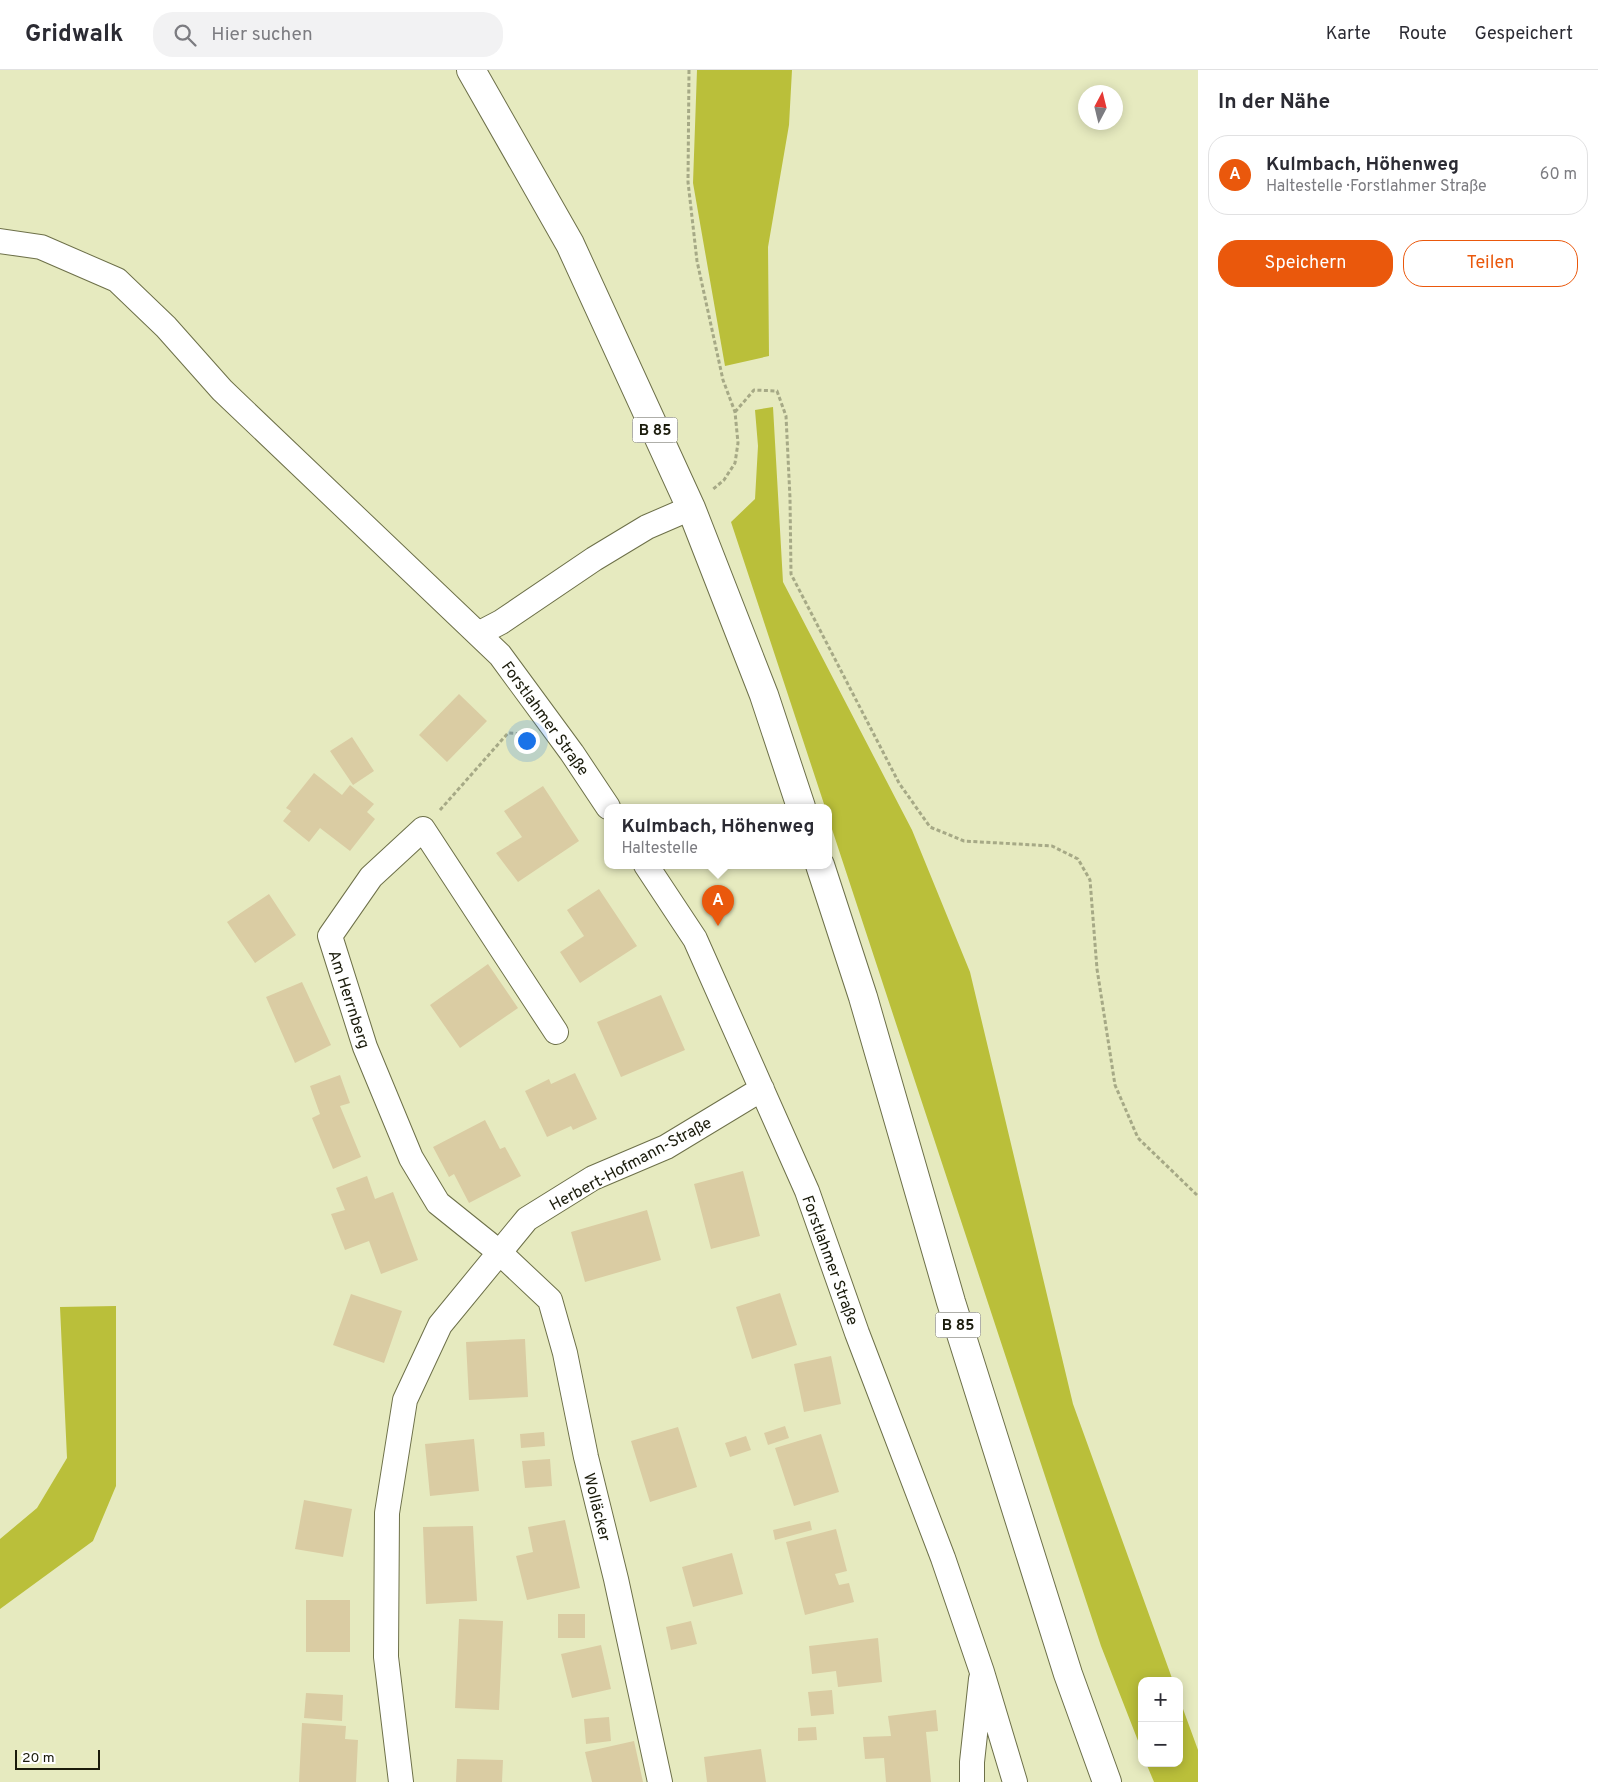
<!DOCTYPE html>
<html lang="de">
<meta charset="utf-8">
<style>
body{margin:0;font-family:Overpass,sans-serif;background:#f2f2f3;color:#2b2b33}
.controls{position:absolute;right:15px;bottom:15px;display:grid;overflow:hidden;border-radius:10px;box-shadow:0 2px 12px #0003}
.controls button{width:45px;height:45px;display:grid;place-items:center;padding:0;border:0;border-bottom:1px solid #e1e1e2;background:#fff;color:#2b2b33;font:25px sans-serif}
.compass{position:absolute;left:1078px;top:15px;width:45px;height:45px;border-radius:50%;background:#fff;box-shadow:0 2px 12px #0003;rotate:7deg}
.scale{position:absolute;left:15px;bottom:12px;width:85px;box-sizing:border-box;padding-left:5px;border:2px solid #1a1b0b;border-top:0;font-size:14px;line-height:18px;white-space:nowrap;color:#1a1b0b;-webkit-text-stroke:4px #fff;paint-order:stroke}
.you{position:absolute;left:526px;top:670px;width:18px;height:18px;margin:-12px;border:4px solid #fff;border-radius:50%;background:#1a73e8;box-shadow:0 0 0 8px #1a73e833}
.badge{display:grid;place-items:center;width:32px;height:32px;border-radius:50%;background:#ea580c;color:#fff;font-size:16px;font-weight:700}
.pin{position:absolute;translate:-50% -41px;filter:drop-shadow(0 1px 2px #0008)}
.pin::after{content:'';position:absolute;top:26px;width:18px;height:15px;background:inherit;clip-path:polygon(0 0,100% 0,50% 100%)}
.popup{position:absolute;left:604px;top:734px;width:228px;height:65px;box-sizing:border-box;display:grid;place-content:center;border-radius:10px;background:#fff;filter:drop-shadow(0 1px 4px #0005);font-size:16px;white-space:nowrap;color:#7c7c81}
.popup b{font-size:19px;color:#2b2b33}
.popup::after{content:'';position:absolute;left:50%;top:100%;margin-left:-10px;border:10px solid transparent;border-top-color:#fff}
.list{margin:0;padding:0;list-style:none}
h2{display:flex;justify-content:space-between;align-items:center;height:65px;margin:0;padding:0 20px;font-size:21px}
h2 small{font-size:16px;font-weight:400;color:#7c7c81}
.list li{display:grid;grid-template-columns:32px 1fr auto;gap:15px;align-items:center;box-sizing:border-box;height:80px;margin:0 10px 10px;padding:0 10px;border:1px solid #e1e1e2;border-radius:20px}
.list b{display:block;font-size:19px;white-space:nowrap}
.list p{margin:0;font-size:16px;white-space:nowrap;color:#7c7c81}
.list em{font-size:16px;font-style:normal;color:#7c7c81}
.actions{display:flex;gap:10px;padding:15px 20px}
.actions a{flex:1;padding:11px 0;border:1px solid #ea580c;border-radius:20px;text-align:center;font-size:18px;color:#ea580c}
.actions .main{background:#ea580c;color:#fff}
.icon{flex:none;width:28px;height:28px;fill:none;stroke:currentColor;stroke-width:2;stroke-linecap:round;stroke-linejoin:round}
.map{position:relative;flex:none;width:1198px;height:1712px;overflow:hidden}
header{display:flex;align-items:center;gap:30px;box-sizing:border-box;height:70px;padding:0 25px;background:#fff;border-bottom:1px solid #e1e1e2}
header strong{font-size:24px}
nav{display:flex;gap:28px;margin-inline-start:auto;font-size:18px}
.search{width:350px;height:45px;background:#f2f2f3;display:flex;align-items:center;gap:12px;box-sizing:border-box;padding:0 18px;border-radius:20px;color:#7c7c81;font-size:19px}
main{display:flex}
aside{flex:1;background:#fff}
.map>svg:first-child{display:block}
</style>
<header>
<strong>Gridwalk</strong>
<div class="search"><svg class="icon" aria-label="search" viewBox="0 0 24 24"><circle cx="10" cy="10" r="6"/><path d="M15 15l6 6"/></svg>Hier suchen</div>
<nav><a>Karte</a><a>Route</a><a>Gespeichert</a></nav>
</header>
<main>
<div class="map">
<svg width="1198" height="1712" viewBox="0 0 1198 1712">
<rect width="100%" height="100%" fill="#e6eabf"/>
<path fill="#babf3a" d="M697 0H792L789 55 768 177 769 286 725 296 693 113Z
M773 337 783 512 912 760 970 902 1073 1334 1173 1611H1142V1681L1101 1576 828 747V737H825L731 452 755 429 758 376 755 340Z
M116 1236V1416L93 1471 0 1539V1469L37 1438 67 1388 60 1237Z
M1179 1628 1198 1680V1712H1154L1146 1693H1179Z"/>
<path fill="#dacca3" d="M459 624 487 651 447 692 419 665Z
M352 667 374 701 353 715 330 681Z
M314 703 342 725 350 715 374 734 367 742 375 749 350 781 320 758 309 772 283 751 291 741 286 738Z
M543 716 579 771 518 812 496 783 522 767 504 741Z
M599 819 637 876 580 913 560 882 584 866 567 840Z
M269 824 296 865 255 893 227 852Z
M488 894 518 938 460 978 430 935Z
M302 912 331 975 295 993 266 927Z
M661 925 685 980 621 1007 597 952Z
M575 1003 597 1049 573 1060 571 1056 547 1067 525 1021 549 1009 551 1014Z
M340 1005 350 1033 340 1036 361 1087 333 1099 312 1048 320 1044 310 1016Z
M485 1050 500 1079 505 1077 521 1106 469 1133 454 1104 449 1107 433 1077Z
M743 1101 760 1166 711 1179 694 1114Z
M367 1106 375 1129 393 1122 418 1190 381 1204 369 1171 345 1180 331 1144 345 1140 336 1118Z
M647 1140 661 1190 585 1212 571 1162Z
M780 1223 797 1275 752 1289 736 1237Z
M351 1224 402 1241 384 1293 333 1275Z
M525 1269 528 1327 469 1330 466 1272Z
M831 1286 841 1334 804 1342 794 1294Z
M785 1356 789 1368 768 1375 764 1363Z
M678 1357 697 1417 650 1432 631 1371Z
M544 1362 545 1376 521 1378 520 1364Z
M821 1364 839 1422 794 1436 775 1378Z
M746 1366 751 1380 730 1387 725 1373Z
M474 1369 479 1421 430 1426 425 1374Z
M550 1389 552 1416 525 1418 522 1391Z
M304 1430 352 1439 343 1487 295 1479Z
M565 1450 580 1518 527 1530 516 1486 533 1482 528 1457Z
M810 1451 812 1460 775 1470 773 1460Z
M473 1456 477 1531 426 1534 423 1457Z
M836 1459 847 1501 835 1504 839 1515 849 1513 854 1532 805 1545 786 1472Z
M732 1483 743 1524 693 1537 682 1497Z
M306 1530H350V1582H306Z
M558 1544H585V1568H558Z
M459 1549 503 1551 499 1640 455 1638Z
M691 1551 697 1574 671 1580 666 1557Z
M878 1568 882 1612 838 1617 836 1601 812 1604 809 1576Z
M601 1575 611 1619 572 1628 561 1584Z
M832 1620 834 1644 811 1646 808 1622Z
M306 1623 343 1625 342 1651 304 1648Z
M936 1640 938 1661 926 1662 931 1712H886L884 1688 865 1689 863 1667 891 1666 888 1646Z
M609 1647 611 1671 586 1674 584 1649Z
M302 1653 346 1656 345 1669 358 1670 356 1712H299Z
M816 1657 817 1670 798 1671V1658Z
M634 1671 643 1712H592L585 1682Z
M761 1679 766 1712H707L704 1687Z
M457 1689 503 1690 502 1712H456Z"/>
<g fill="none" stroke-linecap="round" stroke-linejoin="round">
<g stroke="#6d7049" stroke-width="26">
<path id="street" d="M0 171 41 177 117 210 166 257 222 320 500 585 572 683 608 737
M478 564 501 552 594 489 647 457 691 438
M646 795 695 869 807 1121 857 1263 943 1488 982 1602 1015 1712
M556 962 423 759 371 807 330 866 365 977 411 1088 438 1133 499 1182 550 1230 565 1283 586 1387 616 1509 660 1712
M401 1712 386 1587 387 1443 405 1330 440 1255 527 1149 593 1108 666 1077 762 1019
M972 1712V1692L981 1609"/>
</g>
<g stroke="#6d7049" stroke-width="30">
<path id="primary" d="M471 0 570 174 691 438 764 625 801 737
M820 795 863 927 951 1232 1068 1604 1107 1712"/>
</g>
<path stroke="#a6a986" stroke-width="3" stroke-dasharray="4 2.5" stroke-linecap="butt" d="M689 0 688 112 697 191 723 310 735 342 738 373 735 393 724 410 712 420
M735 342 754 320 777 321 786 346 790 428 791 504 899 713 930 757 964 771 1052 776 1078 789 1090 810 1097 899 1115 1015 1138 1068 1198 1126
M440 740 508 663 526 664"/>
<use href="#street" stroke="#fff" stroke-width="24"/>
<use href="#primary" stroke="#fff" stroke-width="28"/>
</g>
<g text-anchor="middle" stroke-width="4" stroke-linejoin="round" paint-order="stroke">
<g fill="#fff" stroke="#5f5f54" stroke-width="1">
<rect x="632.5" y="347.5" width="45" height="25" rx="4"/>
<rect x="935.5" y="1242.5" width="45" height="25" rx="4"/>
</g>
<g font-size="15" font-weight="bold" fill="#1a1b0b">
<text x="655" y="365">B 85</text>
<text x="958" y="1260">B 85</text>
</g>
<g font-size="16" fill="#1a1b0b" stroke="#fff">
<text transform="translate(546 648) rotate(54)" y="6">Forstlahmer Straße</text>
<text transform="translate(350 929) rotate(72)" y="6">Am Herrnberg</text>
<text transform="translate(630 1093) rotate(-28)" y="6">Herbert-Hofmann-Straße</text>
<text transform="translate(831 1190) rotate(70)" y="6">Forstlahmer Straße</text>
<text transform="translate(598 1437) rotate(76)" y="6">Wolläcker</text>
</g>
</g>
</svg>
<div class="controls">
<button>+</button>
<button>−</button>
</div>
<svg class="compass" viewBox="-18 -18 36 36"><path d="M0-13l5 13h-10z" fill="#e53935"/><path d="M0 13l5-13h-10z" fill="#7c7c81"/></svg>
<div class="scale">20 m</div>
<div class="you"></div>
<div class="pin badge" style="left:718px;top:856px">A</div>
<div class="popup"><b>Kulmbach, Höhenweg</b>Haltestelle</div>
</div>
<aside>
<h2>In der Nähe<small></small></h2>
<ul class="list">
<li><span class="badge">A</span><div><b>Kulmbach, Höhenweg</b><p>Haltestelle · Forstlahmer Straße</p></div><em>60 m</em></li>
</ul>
<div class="actions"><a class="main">Speichern</a><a>Teilen</a></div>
</aside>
</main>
